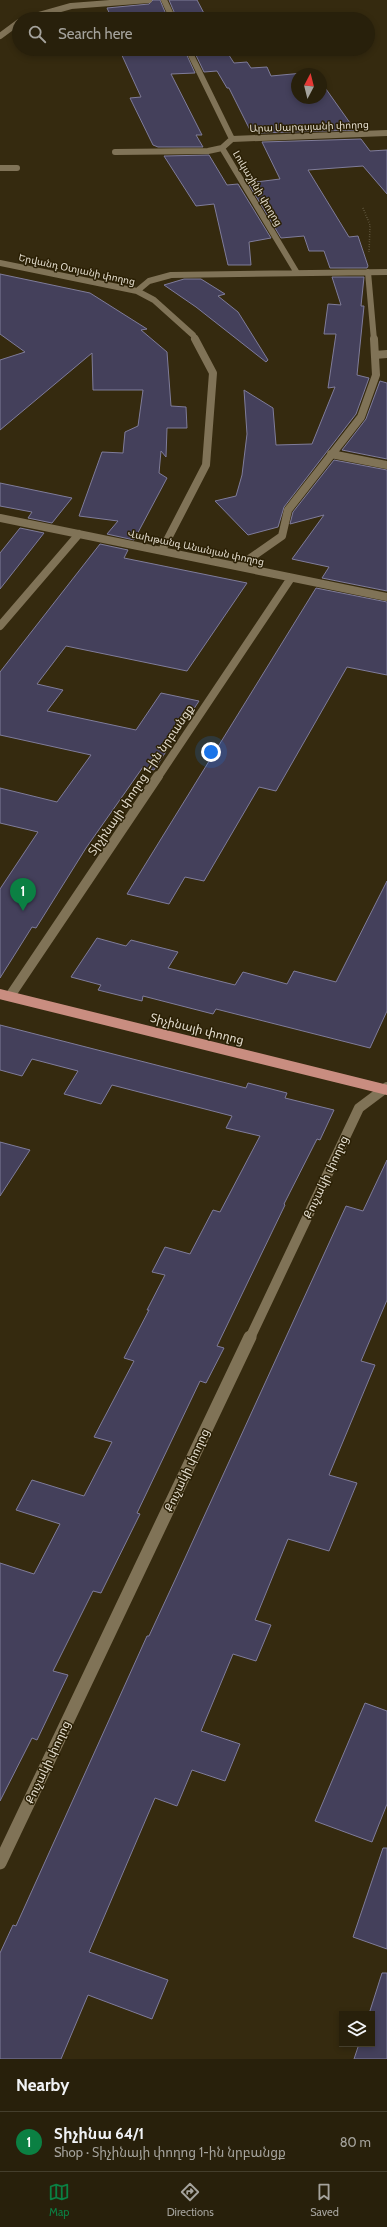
<!DOCTYPE html>
<meta charset="utf-8">
<style>
body{margin:0;font-family:Cabin,"Noto Sans Armenian",sans-serif;background:#302814;color:#f1f3f6}
.controls{position:absolute;right:12px;bottom:12px;display:grid;overflow:hidden;border-radius:0px;box-shadow:0 2px 6px #0003}
.controls button{width:36px;height:36px;display:grid;place-items:center;padding:0;border:0;border-bottom:1px solid #443e2c;background:#28200b;color:#f1f3f6;font:20px sans-serif}
.compass{position:absolute;left:291px;top:68px;width:36px;height:36px;border-radius:50%;background:#28200b;box-shadow:0 2px 6px #0003;rotate:7deg}
.you{position:absolute;left:211px;top:752px;width:14px;height:14px;margin:-10px;border:3px solid #fff;border-radius:50%;background:#1a73e8;box-shadow:0 0 0 6px #1a73e833}
.badge{display:grid;place-items:center;width:26px;height:26px;border-radius:50%;background:#0b8043;color:#fff;font-size:13px;font-weight:700}
.pin{position:absolute;translate:-50% -33px;filter:drop-shadow(0 1px 2px #0008)}
.pin::after{content:'';position:absolute;top:21px;width:14px;height:12px;background:inherit;clip-path:polygon(0 0,100% 0,50% 100%)}
.list{margin:0;padding:0;list-style:none}
h2{display:flex;justify-content:space-between;align-items:center;height:52px;margin:0;padding:0 16px;font-size:17px}
h2 small{font-size:13px;font-weight:400;color:#a5a39d}
.list li{display:grid;grid-template-columns:26px 1fr auto;gap:12px;align-items:center;box-sizing:border-box;height:60px;padding:0 16px;border-top:1px solid #443e2c}
.list b{display:block;font-size:15px;white-space:nowrap}
.list p{margin:0;font-size:13px;white-space:nowrap;color:#a5a39d}
.list em{font-size:13px;font-style:normal;color:#a5a39d}
.icon{flex:none;width:22px;height:22px;fill:none;stroke:currentColor;stroke-width:2;stroke-linecap:round;stroke-linejoin:round}
.map{position:relative;flex:none;width:387px;height:2059px;overflow:hidden}
.search{position:absolute;background:#28200b;box-shadow:0 2px 6px #0003;left:12px;right:12px;top:12px;height:44px;display:flex;align-items:center;gap:10px;box-sizing:border-box;padding:0 14px;border-radius:22px;color:#a5a39d;font-size:15px}
.sheet{height:112px;background:#28200b}
nav{display:flex;justify-content:space-around;align-items:center;box-sizing:border-box;height:56px;border-top:1px solid #443e2c;background:#28200b;font-size:11px;color:#a5a39d}
nav a{display:grid;justify-items:center;gap:2px}
nav .on{color:#0b8043}
.map>svg:first-child{display:block}
</style>
<div class="map">
<svg width="387" height="2059" viewBox="0 0 387 2059">
<rect width="100%" height="100%" fill="#352a0f"/>
<path fill="#44405b" stroke="#7f7c9a" d="M153 0H160L168 19H112L107 8 149 4Z
M169 0H197L207 19H177Z
M124 49H184L195 73 171 74 202 135H196L203 147H158L153 145 130 98 141 97 120 51H125Z
M193 49H225L234 63 247 62 251 68 267 67 271 76 314 72 315 74H297V98H321V82L355 130 258 133 256 129 250 130 229 88H227L217 71 204 72Z
M361 139 370 151 387 150V194L363 166 308 170 349 237 358 236 368 266 367 268H330L324 251H309L304 236 281 238 248 183 280 179 262 142Z
M209 155 227 185 238 184 271 238 249 242 251 265H228L214 204 196 206 164 156Z
M0 274 90 293 147 329 141 330 167 352 171 406 186 407 187 428H167L166 457 161 451 159 473 167 478 134 540 107 534 118 521 79 516 102 452 123 453 125 432 138 426 143 390H93L92 353 0 430V360L25 352 0 334Z
M332 277H364L361 306H364L357 375 369 378 356 414 284 507 278 527 248 535 215 501 236 496 242 475 247 434 244 390 273 408 276 445 312 444 335 387 328 388 336 334H324L328 304 341 305Z
M184 279H201L225 294 218 296 238 312 268 360 266 362 196 307 164 285Z
M380 381 387 383V459L342 450 366 419Z
M334 460 387 470V591L322 578 329 567 292 559 324 515 290 524 293 512Z
M0 483 72 498 52 523 28 518 32 512 0 506Z
M20 528 44 533 0 589V553Z
M100 544 128 550 124 558 247 583 187 671 66 646 37 684 63 690 47 711 136 730 161 693 199 701 154 770 143 767 86 848 36 928 32 927 0 978V889L38 832 0 823V788L57 802 91 755 0 735V672Z
M316 588 387 602V675L347 667 276 791 259 787 204 881 185 877 169 904 127 894Z
M387 881V1011L370 1048 216 1009 213 1014 143 996 142 1001 98 990 101 985 71 977 97 938 126 946 131 940 178 952 168 968 235 985 243 972 287 984 294 971 336 982Z
M0 1025 246 1088 248 1083 287 1093 285 1098 334 1110 320 1140 317 1139 284 1204 285 1205 217 1346 224 1348 206 1383 200 1381 137 1513 140 1514 101 1593 93 1591 53 1671 68 1675 37 1740 32 1738 0 1801V1563L34 1574 60 1524 16 1510 32 1480 84 1496 112 1442 94 1437 134 1361 124 1358 149 1310H147L165 1275 152 1272 165 1247 190 1254 213 1210 220 1212 260 1136 226 1128 232 1116 112 1085 101 1104 64 1094 78 1071 32 1059 22 1076 0 1070Z
M0 1142 30 1150 0 1196Z
M387 1160V1300L361 1361 375 1365 329 1475 357 1483 329 1551 288 1539 255 1620 271 1625 256 1661 233 1654 201 1731 240 1744 225 1781 192 1770 177 1806 155 1798 89 1952 168 1980 152 2019 88 1995 61 2059H0V1953L13 1925 16 1926 147 1636H149L175 1580 346 1206 363 1211Z
M365 1703 387 1711V1804L372 1842 315 1821Z
M383 1848H387V1949L353 1937Z
M382 1973H387V2059H354L359 2044H372V2014H369Z"/>
<g fill="none" stroke-linecap="round" stroke-linejoin="round">
<path stroke="#827963" stroke-width="1.5" stroke-dasharray="0.5 2" stroke-linecap="butt" d="M363 208 370 225 369 254"/>
<path stroke="#807357" stroke-width="6" d="M164 0 173 19
M25 19 71 6 149 0
M0 36 19 22
M188 49 232 139
M232 139 222 148 297 273
M232 139 387 133
M115 152 208 151 222 148
M0 168H17
M0 263 137 291 154 300 193 335 196 340
M368 272 374 340
M137 291 149 281 171 275 387 272"/>
<path stroke="#807357" stroke-width="8" d="M375 355 387 354
M331 454 387 465
M0 518 387 597
M162 550 206 465 213 373 195 339
M239 566 282 536 288 510 361 417 376 375 374 339
M0 626 79 534
M158 777 291 578"/>
<path stroke="#807357" stroke-width="10" d="M10 996 158 776
M250 1338 359 1108 387 1087"/>
<path stroke="#807357" stroke-width="13" d="M0 1863 250 1337"/>
<path stroke="#c98d80" stroke-width="10" d="M0 994 387 1090"/>
</g>
<g text-anchor="middle" stroke-width="3" stroke-linejoin="round" paint-order="stroke">
<g font-size="10" fill="#e2dbcc" stroke="#2b2005">
<text transform="translate(309 126) rotate(-2)" y="4">Արա Սարգսյանի փողոց</text>
<text transform="translate(258 188) rotate(59)" y="4">Լուկաշինի փողոց</text>
<text transform="translate(77 269) rotate(12)" y="4">Երվանդ Օտյանի փողոց</text>
<text transform="translate(196 547) rotate(12)" y="4">Վախթանգ Անանյան փողոց</text>
</g>
<g font-size="12" fill="#e2dbcc" stroke="#2b2005">
<text transform="translate(141 780) rotate(-56)" y="4">Տիչինայի փողոց 1-ին նրբանցք</text>
<text transform="translate(197 1029) rotate(14)" y="4">Տիչինայի փողոց</text>
<text transform="translate(326 1177) rotate(-65)" y="4">Քուչակի փողոց</text>
<text transform="translate(187 1470) rotate(-65)" y="4">Քուչակի փողոց</text>
<text transform="translate(48 1762) rotate(-65)" y="4">Քուչակի փողոց</text>
</g>
</g>
</svg>
<div class="controls">
<button><svg class="icon" aria-label="layers" viewBox="0 0 24 24"><path d="M12 4l9 5-9 5-9-5zM3 14l9 5 9-5"/></svg></button>
</div>
<svg class="compass" viewBox="-18 -18 36 36"><path d="M0-13l5 13h-10z" fill="#e53935"/><path d="M0 13l5-13h-10z" fill="#a5a39d"/></svg>
<div class="you"></div>
<div class="pin badge" style="left:23px;top:911px">1</div>
<div class="search"><svg class="icon" aria-label="search" viewBox="0 0 24 24"><circle cx="10" cy="10" r="6"/><path d="M15 15l6 6"/></svg>Search here</div>
</div>
<section class="sheet">
<h2>Nearby<small></small></h2>
<ul class="list">
<li><span class="badge">1</span><div><b>Տիչինա 64/1</b><p>Shop · Տիչինայի փողոց 1-ին նրբանցք</p></div><em>80 m</em></li>
</ul>
</section>
<nav>
<a class="on"><svg class="icon" aria-label="map" viewBox="0 0 24 24"><path d="M3 6l6-2 6 2 6-2v14l-6 2-6-2-6 2zM9 4v14M15 6v14"/></svg>Map</a>
<a><svg class="icon" aria-label="directions" viewBox="0 0 24 24"><path d="M12 3l9 9-9 9-9-9zM9 14v-3h6M13 9l2 2-2 2"/></svg>Directions</a>
<a><svg class="icon" aria-label="saved" viewBox="0 0 24 24"><path d="M7 4h10v16l-5-4-5 4z"/></svg>Saved</a>
</nav>
